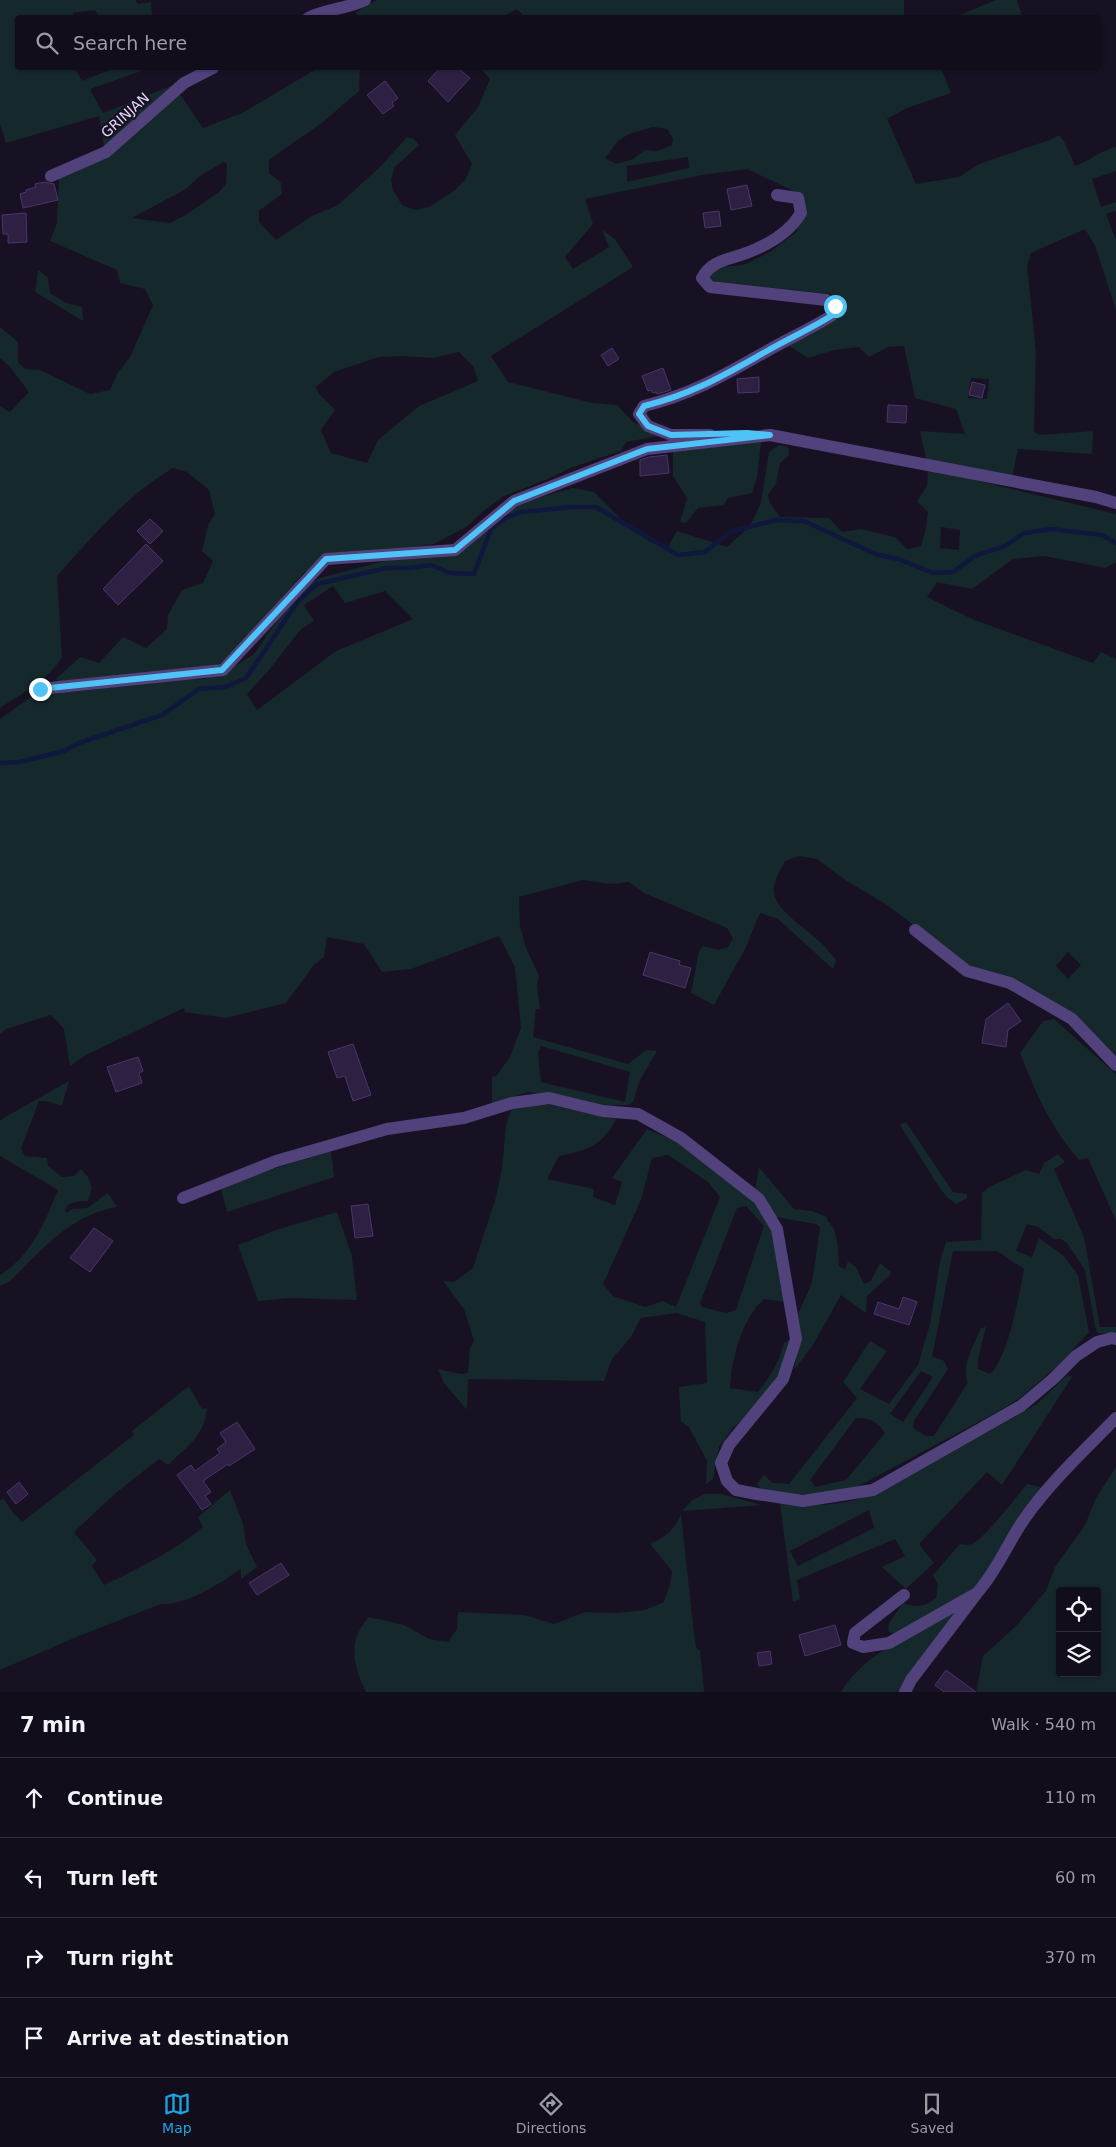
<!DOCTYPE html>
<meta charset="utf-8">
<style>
body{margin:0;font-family:"DejaVu Sans",sans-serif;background:#1b1623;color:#f1f3f6}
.controls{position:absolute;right:15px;bottom:15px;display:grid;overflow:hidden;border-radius:5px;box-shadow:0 1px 4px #0004}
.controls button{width:45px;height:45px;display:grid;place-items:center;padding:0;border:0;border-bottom:1px solid #312d39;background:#120d1a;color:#f1f3f6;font:25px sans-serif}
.stop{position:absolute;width:15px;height:15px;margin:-11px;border:4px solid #4fc3f7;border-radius:50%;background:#fff}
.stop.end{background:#4fc3f7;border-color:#fff;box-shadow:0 1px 5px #0008}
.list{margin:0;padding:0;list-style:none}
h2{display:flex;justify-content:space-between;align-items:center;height:65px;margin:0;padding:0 20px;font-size:21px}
h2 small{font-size:16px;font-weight:400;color:#9c9ca2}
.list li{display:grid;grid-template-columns:32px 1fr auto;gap:15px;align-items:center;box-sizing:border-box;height:80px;padding:0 20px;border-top:1px solid #312d39}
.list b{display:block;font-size:19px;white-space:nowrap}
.list em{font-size:16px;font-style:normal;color:#9c9ca2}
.icon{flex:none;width:28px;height:28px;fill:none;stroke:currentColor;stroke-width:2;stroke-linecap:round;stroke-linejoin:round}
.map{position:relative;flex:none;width:1116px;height:1692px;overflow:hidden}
.search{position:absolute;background:#120d1a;box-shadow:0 1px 4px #0004;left:15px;right:15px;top:15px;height:55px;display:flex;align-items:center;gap:12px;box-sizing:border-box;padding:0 18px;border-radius:5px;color:#9c9ca2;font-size:19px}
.sheet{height:385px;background:#120d1a}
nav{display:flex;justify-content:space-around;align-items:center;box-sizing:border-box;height:70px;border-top:1px solid #312d39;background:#120d1a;font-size:14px;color:#9c9ca2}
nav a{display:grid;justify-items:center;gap:2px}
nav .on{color:#1ca3e2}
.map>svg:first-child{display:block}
</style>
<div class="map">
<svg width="1116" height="1692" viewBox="0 0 1116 1692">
<rect width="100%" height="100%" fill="#181123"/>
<path fill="#15282c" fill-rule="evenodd" d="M0 0H135L138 4 151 2 152 17H99L95 10 73 13 74 17 18 18V68H75L82 81 114 68H150L90 89 103 113 171 86 125 130 104 146 99 116 6 143 0 124Z
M377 0H904V18H520L522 14 517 9 500 18H356V12Z
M996 0H1017L1022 17H955Z
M318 68H360L359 91 323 122 269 160V173L281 183 282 194 259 211V222L276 240 312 216 338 205 381 166 407 137 414 139 419 145 394 168 391 180 393 190 402 205 415 210 429 207 454 191 465 180 472 164 455 135 478 107 490 79 480 68H941L951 93 907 108 887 119 916 184 959 177 979 164 1052 139 1059 135 1064 141 1075 166C1090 161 1101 150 1116 147V171L1092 179 1101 207 1116 202V211L1106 214 1116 240V310L1095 246 1085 229 1031 253 1027 266 1036 351 1034 432 1040 435 1093 431 1092 454 1018 449 1012 478 926 459 920 431 965 434 956 409 915 398 904 346 888 347 869 357 859 347 834 350 808 358 789 346 840 305 831 294 711 281 708 275 716 267 743 265 770 252 796 232 802 216 798 193 747 169 702 175 585 199 593 224 565 257 573 269 609 247 602 230 615 239 633 267 491 356 508 382 592 403 617 405 633 422 664 435 626 442 621 451 570 468 548 479 504 496 486 509 466 527 434 544 401 549 318 567 303 573 268 615 243 649 211 669 64 684 56 679 80 657 99 663 123 637 146 648 167 629 168 615 182 590 203 583 213 561 202 551 208 525 215 514 209 490 187 472 173 468C126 496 93 536 57 576L62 657C50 679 21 694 0 708V406L10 412 29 392 9 366 0 358V327L18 342V362L25 369 40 370 90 394 110 390 117 374 130 357 153 305 145 289 120 283 117 270 50 241 57 223 59 177 108 157 179 93 203 128 242 113ZM653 127 667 129 673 139 672 145 657 151 645 150 633 159 616 164 605 158 618 141 629 134ZM688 157 689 168 627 182V166ZM224 162 227 164 226 184 219 192 184 216 170 223 132 218 186 189 200 176ZM459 352 474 367 478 381 419 406 378 440 367 463 331 453 321 430 335 410 319 394 316 387 334 372 379 357 404 356 433 358ZM971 378 989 379 987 399 968 398Z
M38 270 48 278 50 293 66 303 82 307 83 321 35 292Z
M761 442 757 477 752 493 728 498 724 505 698 508 686 523 680 522 687 498 673 476V446Z
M779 445 788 447 789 455 780 463 776 484 768 495 770 503 780 517 829 518 842 532 861 529 895 537 907 549 921 546 926 528 928 512 917 501 927 486 928 471 941 472 1116 514V562L1105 568 1044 556 1013 559 972 589 937 582 927 597 972 619 1093 663 1101 652 1116 659V1064L1044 1003 993 983 884 903 848 882 817 859 799 856 785 861C780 870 772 883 774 894 778 912 808 930 820 942 826 947 831 954 836 960L833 969 778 919 760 913 745 949 714 1005 691 993 699 951 703 946 718 950 728 947 733 938 727 928 644 893 629 882 611 884 583 880 519 897 520 926 526 948 539 976 537 986 540 1009H536L533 1037 628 1064 646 1050 657 1051 640 1080 633 1102 628 1105H604L528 1092 492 1104V1077L496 1076 510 1057 521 1028 515 967 499 936 411 969 382 972 364 944 327 937 324 957 314 965 286 1003 226 1018 185 1012 184 1008 86 1055 70 1066 64 1029 51 1015 6 1029 0 1034V719L46 686 61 692 82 691 170 680 204 679 226 672 254 654 289 603 304 587 320 578 403 556 454 545 520 503 573 488 594 492 627 525 650 542 667 548 677 531 727 547 750 526 761 503 769 452ZM941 527 960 530 959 550 940 548ZM333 586 345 603 385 591 413 619 336 651 257 710 247 694 269 670 301 629 314 621 304 605ZM1068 952 1081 965 1068 979 1056 966ZM541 1046 630 1072 625 1102 541 1082 538 1052Z
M1054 1019 1116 1074V1221L1088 1158 1079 1160C1050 1127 1036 1093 1020 1053L1043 1021Z
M69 1081 62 1106 47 1101H39L21 1149 25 1156 47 1158 48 1166 62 1177 74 1176 81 1169 88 1177 92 1188 88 1201C78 1202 68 1200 65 1211L67 1213 72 1209 87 1208 108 1193 117 1207C70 1215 42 1250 10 1281L0 1286V1275C32 1255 44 1223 58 1190L0 1156V1120Z
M544 1104 616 1119C603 1146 587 1150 559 1156L547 1179 594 1189 593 1197 615 1205 622 1182 612 1178 647 1129 681 1143 752 1199 772 1230 785 1302 764 1299C741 1320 732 1358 730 1388L758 1392C771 1376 779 1362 784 1343L791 1339 784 1367 752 1411 732 1429 719 1447 713 1479 706 1484 707 1461 689 1427 681 1422 679 1387 707 1383 705 1322 676 1313 641 1318 631 1337 612 1359 604 1381 468 1379 467 1410 444 1383 438 1369 461 1374 468 1373 470 1349 474 1341 464 1309 443 1281 454 1282 473 1268 496 1197 502 1168 506 1125 512 1107ZM668 1155 708 1182 720 1197 676 1307 663 1301 645 1307 613 1296 603 1284 641 1200 652 1158ZM746 1206 764 1226 736 1310 726 1313 702 1307 700 1303 737 1208Z
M906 1122 953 1192 967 1194V1198L956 1204 948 1198 941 1190 900 1125Z
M331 1151 334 1177 227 1212 221 1188 263 1172Z
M1058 1154 1065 1162 1054 1169 1084 1237 1100 1327H1116V1334L1098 1333 1095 1326 1085 1270 1067 1243 1061 1239H1054L1038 1227 1027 1224 1016 1251 1032 1257 1039 1238 1064 1256 1078 1275 1089 1332 1062 1362 1020 1398 999 1411 857 1487 816 1494H789L771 1492 760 1488 757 1484 764 1474 772 1483 789 1484 857 1398 843 1382 870 1341 887 1351 860 1389 889 1404 918 1365 930 1324 940 1261 946 1242 981 1240 982 1193 989 1187 1026 1170 1039 1174 1044 1163ZM953 1251H997L1024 1269C1019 1295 1008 1359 990 1374L978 1369V1358L986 1327 981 1328C975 1343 960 1367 968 1382L934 1436H926L913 1428 914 1421 948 1369 943 1360 932 1357ZM921 1371 933 1377 903 1422 890 1414ZM856 1418C870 1417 878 1422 885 1433L846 1480 815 1487 810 1480Z
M759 1167 794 1209 812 1211 827 1217V1220C839 1231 838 1250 839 1266L845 1270 848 1261 856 1267 864 1284 871 1281 880 1263 891 1272 889 1276 867 1296 866 1313 841 1295 813 1345 794 1370 800 1339 797 1316 812 1283 820 1227 816 1224 776 1217 755 1190Z
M337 1212 352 1256 357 1300 290 1298 258 1301 238 1245 276 1230Z
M1067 1375 1072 1377 1002 1485 987 1472 919 1544 934 1563 906 1589 882 1567 905 1556 895 1539 797 1580 800 1599 793 1602 780 1504C815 1507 850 1505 882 1491L1037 1404ZM869 1510 874 1528 798 1566 790 1551Z
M189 1386 202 1409 207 1408C204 1437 187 1446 168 1465L159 1459 117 1492 74 1532 97 1560 92 1566 104 1585C139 1568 173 1552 203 1527L198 1517 230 1490 243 1524 246 1544 257 1567 241 1579V1569C218 1584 189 1605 161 1604L79 1636 0 1670V1500L4 1499 11 1510 22 1522 134 1435 132 1431Z
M1116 1467V1692H976L983 1656 1016 1626 1046 1591 1055 1567 1085 1525 1096 1498ZM1060 1591H1097V1673H1060Z
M1027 1484 1044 1488 980 1584 896 1635 888 1631 889 1623 903 1603C918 1608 924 1607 936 1598L938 1585 933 1575 960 1544C964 1545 968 1545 972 1544 983 1540 1018 1495 1027 1484Z
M705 1494H721L762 1505 682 1511 692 1500Z
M681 1514 694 1634 696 1647 700 1650 704 1692H366C353 1666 347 1640 369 1617L404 1625 429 1639 448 1642 457 1629 458 1612 524 1615 554 1624 585 1612 617 1613 645 1610 664 1602 670 1584 672 1571 650 1544C666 1537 674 1530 681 1514Z
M961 1608 900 1692H841C864 1652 921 1629 961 1608Z"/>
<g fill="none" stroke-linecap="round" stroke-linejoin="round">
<path stroke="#10173d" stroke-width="4.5" d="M0 763 20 762 64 751 79 743 162 715 199 689 225 687 246 678 298 601 317 584 387 568H410L431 565 450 573 474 574 491 529 505 518 522 512 572 507H596L678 555 705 552 730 532 776 520 804 521 875 554 898 559 933 573 953 572 975 556 1005 546 1024 533 1052 529 1102 535 1116 543"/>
</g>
<path fill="#2e2042" stroke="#4b356b" d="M440 68H458L470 78 448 102 428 81Z
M385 81 398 98 392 103 394 106 383 114 367 95Z
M45 182 54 184 58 200 23 208 20 194 26 192V190L36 187 35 184Z
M747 185 752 206 731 210 727 189Z
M719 211 721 226 705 228 703 213Z
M26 213 27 242 8 243V234H3L2 215Z
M612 348 619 359 608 366 601 355Z
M663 368 671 390 657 394 656 392 653 393 651 390 648 391 642 376Z
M759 377V392L738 393 737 379Z
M972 382 985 385 982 398 969 395Z
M888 405 907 406 906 423 887 422Z
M667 455 669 473 640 476V460L649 457Z
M150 519 163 531 150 544 137 531Z
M146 544 163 561 118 605 103 589Z
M650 952 680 961 679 965 691 968 685 988 643 975Z
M1008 1003 1021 1021 1008 1030 1006 1047 982 1043 986 1019Z
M353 1044 371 1095 353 1101 345 1076 337 1078 328 1052Z
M138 1057 143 1071 139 1073 142 1083 116 1092 107 1067Z
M368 1204 373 1236 355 1238 351 1206Z
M94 1228 113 1241 90 1272 70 1258Z
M903 1297 917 1302 909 1325 874 1314 878 1302 899 1309Z
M237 1422 255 1449 229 1466 228 1464 203 1481 211 1492 205 1496 211 1504 202 1510 177 1475 191 1465 195 1471 220 1453 217 1449 226 1442 220 1433Z
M19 1482 28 1494 16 1504 7 1492Z
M281 1563 289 1575 257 1595 249 1583Z
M835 1625 841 1645 805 1656 799 1635Z
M770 1651 772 1664 759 1666 757 1653Z
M946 1670 976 1692H944L935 1685Z"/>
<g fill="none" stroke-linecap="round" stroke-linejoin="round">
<path stroke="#51427c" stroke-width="12" d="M308 18C326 9 346 9 365 0
M51 176 106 152 184 83 213 68
M710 435H671L648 426 639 414 644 406C693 394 724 375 767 351 788 339 810 329 831 316L835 305 826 300 710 287 702 278C712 259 730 260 749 252 770 244 789 233 801 213L798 198 777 195
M40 689 223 670 326 559 455 550 514 501 647 449 770 435 1096 497 1116 503
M915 930 967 971 1010 983 1072 1019 1116 1065
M183 1198 276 1161 387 1129 464 1118 512 1103 549 1098 603 1111 638 1114 681 1138 759 1199 777 1229 796 1339 783 1379 729 1445 721 1463 727 1481 736 1490 757 1494 803 1501 873 1490 1021 1406 1053 1379 1076 1356 1097 1342 1112 1338 1116 1339
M977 1593C997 1571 1008 1542 1025 1518 1051 1481 1085 1450 1116 1418
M904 1595 855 1633 853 1643 863 1647 889 1643 977 1593 911 1680 905 1692"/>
</g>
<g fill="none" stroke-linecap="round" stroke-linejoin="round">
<path stroke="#4fc3f7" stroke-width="6" d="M40 689 222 670 326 559 455 550 514 501 647 449 770 435 747 433 671 435 648 426 639 414 644 406C693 394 724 375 767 351 788 339 810 329 831 316L835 306"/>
</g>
<g text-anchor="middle" stroke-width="4.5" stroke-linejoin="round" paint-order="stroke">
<g font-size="14" fill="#e4d8fa" stroke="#181123">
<text transform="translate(125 115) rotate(-42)" y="5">GRINJAN</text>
</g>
</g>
</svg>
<div class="controls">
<button><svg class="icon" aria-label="locate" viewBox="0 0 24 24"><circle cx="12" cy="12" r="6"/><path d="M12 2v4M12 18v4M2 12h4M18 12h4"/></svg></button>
<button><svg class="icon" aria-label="layers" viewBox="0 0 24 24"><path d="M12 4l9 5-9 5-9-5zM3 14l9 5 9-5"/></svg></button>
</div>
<div class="stop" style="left:835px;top:306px"></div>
<div class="stop end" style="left:40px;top:689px"></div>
<div class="search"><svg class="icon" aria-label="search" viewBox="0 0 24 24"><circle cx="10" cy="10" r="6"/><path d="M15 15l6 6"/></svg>Search here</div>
</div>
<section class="sheet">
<h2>7 min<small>Walk · 540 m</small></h2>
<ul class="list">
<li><svg class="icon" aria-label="ahead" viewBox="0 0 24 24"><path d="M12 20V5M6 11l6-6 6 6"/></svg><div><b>Continue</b></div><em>110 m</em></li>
<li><svg class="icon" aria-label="left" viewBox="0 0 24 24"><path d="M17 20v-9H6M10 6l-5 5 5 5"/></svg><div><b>Turn left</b></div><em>60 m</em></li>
<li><svg class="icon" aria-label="right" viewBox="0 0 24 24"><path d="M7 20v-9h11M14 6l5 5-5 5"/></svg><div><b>Turn right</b></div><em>370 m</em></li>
<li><svg class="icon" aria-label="arrive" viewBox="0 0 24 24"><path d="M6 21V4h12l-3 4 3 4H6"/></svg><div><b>Arrive at destination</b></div></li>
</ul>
</section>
<nav>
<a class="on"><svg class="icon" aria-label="map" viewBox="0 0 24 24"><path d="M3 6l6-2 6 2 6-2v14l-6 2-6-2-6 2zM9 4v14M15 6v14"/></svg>Map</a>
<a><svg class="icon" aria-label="directions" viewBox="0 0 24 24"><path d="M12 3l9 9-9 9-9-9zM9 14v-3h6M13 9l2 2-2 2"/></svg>Directions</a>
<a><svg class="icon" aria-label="saved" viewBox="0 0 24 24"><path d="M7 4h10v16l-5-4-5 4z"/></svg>Saved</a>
</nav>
